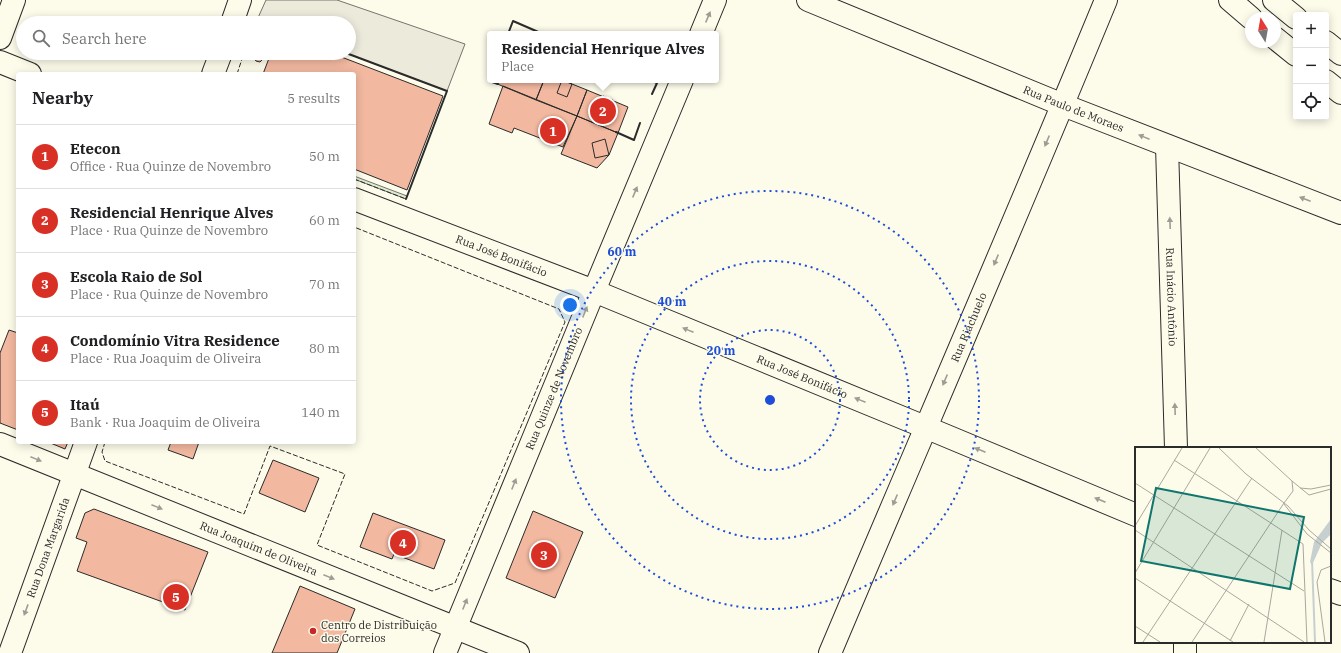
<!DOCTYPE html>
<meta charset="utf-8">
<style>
body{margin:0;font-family:"IBM Plex Serif",serif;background:#f2f2f2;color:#202124}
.controls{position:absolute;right:12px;top:12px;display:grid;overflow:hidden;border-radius:4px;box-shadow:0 2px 10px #0003}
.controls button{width:36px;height:36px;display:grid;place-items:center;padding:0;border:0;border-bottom:1px solid #e0e0e0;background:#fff;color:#202124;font:20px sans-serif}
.compass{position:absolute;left:1245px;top:12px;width:36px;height:36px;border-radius:50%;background:#fff;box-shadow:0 2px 10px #0003;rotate:349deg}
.you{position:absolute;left:570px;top:305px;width:14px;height:14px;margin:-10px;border:3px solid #fff;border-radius:50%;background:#1a73e8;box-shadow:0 0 0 6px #1a73e833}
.badge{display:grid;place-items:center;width:26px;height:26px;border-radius:50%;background:#d93025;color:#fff;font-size:13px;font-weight:700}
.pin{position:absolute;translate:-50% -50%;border:2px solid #fff;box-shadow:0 1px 4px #0006}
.popup{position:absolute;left:487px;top:31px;width:232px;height:52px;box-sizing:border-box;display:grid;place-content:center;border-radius:4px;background:#fff;filter:drop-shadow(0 1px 3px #0005);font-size:13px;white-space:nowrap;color:#757577}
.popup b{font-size:15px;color:#202124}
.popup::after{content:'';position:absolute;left:50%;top:100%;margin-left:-8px;border:8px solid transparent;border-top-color:#fff}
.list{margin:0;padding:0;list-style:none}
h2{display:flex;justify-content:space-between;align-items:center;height:52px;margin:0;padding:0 16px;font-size:17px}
h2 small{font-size:13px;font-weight:400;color:#757577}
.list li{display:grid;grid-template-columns:26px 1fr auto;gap:12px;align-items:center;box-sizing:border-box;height:64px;padding:0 16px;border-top:1px solid #e0e0e0}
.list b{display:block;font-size:15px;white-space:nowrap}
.list p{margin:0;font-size:13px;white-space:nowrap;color:#757577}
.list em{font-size:13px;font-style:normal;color:#757577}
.icon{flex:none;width:22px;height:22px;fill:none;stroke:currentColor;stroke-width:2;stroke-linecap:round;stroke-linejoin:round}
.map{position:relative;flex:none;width:1341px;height:653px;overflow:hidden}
.search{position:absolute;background:#fff;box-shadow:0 2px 10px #0003;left:16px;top:16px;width:340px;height:44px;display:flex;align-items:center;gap:10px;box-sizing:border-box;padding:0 14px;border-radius:22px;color:#757577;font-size:15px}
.panel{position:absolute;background:#fff;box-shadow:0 2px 10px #0003;left:16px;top:72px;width:340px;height:372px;border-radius:4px}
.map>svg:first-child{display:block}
</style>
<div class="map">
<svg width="1341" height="653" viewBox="0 0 1341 653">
<rect width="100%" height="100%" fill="#fdfbea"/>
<path fill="#deebd1" stroke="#74746e" d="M354 176 407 196 406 199 354 179Z"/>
<path fill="#eceadb" stroke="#74746e" d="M266 0H337L465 44 447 91 346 53H349V23H266L257 20Z"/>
<path fill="#f2b8a0" stroke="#2b2b2b" d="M253 53H264V58L260 62 256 61 252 56Z
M271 53H331L443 96 407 190 354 169V74H263Z
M497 80H544L536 100 495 83Z
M544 80H562L587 90 577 116 536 100Z
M562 80 572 84 567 97 557 93Z
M503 86 577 116 563 147 514 128 512 133 489 124Z
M587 90 628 107 618 133 577 116Z
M603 96 613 100 607 114 597 110Z
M577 116 618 133 609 155 597 168 561 154Z
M605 139 609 155 595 158 592 143Z
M9 330 18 333V430L0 423V353Z
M48 442H68L65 449Z
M171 442H199L193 459 168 450Z
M273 460 319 478 305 512 259 493Z
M94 509 208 552 185 610 77 571 87 542 76 538 85 513Z
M533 511 583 532 555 598 506 578Z
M373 513 445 540 434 569 394 554 392 559 360 547Z
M300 586 355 609 337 653H272Z"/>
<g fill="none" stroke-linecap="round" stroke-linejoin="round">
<g stroke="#2b2b2b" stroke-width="24">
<g id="minor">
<path id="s1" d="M808 0 1063 105 1341 213"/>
<path d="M232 23 240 0"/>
<path d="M0 38 14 0"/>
<path d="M0 62 30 74"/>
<path d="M213 74 221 53"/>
<path id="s2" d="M1167 146 1176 448"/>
<path id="s3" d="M354 199 594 291 925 427 1136 515"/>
<path id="s4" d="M0 444 518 653"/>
<path d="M1330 590 1341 594"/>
<path d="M1185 642V653"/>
<path id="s5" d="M10 653 86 442"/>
<path id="s6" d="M830 653C922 435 1016 219 1106 0"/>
</g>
</g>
<g stroke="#2b2b2b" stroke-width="24">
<g id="major">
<path d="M1230 0 1251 18"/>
<path d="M1274 0 1296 18"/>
<path d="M701 34 715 0"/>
<path d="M1275 38 1296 55"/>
<path d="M1326 42 1341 54"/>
<path d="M1326 81 1341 93"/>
<path id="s7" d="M445 653 594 291 682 80"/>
</g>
</g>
<use href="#minor" stroke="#fdfbea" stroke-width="22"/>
<use href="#major" stroke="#fdfbea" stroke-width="22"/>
<path stroke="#2b2b2b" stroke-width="1" stroke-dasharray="5 2" stroke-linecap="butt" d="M237 74 244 53
M354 179 406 199
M105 442 102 452 105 461 244 514 270 446 345 474 317 545 432 591 455 583 565 322 559 309 354 227"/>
<path stroke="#2b2b2b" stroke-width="2" d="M256 23 257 20 266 23
M508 34 513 21 543 34
M346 53 447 91 406 199
M490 78 489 81 498 84
M650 80 657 83 652 94
M616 132 634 140 640 123"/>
</g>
<defs><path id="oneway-solid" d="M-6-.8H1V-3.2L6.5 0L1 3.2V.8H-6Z"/></defs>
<g fill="#9e9d94">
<use href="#oneway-solid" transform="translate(708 17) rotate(-67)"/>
<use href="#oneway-solid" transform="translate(1144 137) rotate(-158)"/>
<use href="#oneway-solid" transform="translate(1047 141) rotate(113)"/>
<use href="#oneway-solid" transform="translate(635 192) rotate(-67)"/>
<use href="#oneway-solid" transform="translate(1305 199) rotate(-159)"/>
<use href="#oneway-solid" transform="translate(1170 223) rotate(-92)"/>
<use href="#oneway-solid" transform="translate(996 260) rotate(113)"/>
<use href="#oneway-solid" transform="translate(585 312) rotate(-68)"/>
<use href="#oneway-solid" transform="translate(688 330) rotate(-158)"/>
<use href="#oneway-solid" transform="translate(945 380) rotate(113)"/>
<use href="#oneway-solid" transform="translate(860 400) rotate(-158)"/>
<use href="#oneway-solid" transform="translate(1175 409) rotate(-92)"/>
<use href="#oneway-solid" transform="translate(980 450) rotate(-157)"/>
<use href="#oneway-solid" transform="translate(36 459) rotate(22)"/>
<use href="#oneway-solid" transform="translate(514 484) rotate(-68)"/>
<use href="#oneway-solid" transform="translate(895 500) rotate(113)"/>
<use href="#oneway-solid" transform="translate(1100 500) rotate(-157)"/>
<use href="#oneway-solid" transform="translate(157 507) rotate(22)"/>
<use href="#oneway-solid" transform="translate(329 577) rotate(22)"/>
<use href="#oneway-solid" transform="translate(465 604) rotate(-68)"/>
<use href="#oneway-solid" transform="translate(26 610) rotate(110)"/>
</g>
<g fill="none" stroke="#1d4ed8" stroke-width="2" stroke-dasharray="2 4">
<circle cx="770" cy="400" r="70"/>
<circle cx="770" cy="400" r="139"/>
<circle cx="770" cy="400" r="209"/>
</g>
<circle fill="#c62828" stroke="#fdfbea" stroke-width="1.5" cx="313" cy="631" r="4"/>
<g text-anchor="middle" stroke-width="3" stroke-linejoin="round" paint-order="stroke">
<g font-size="11" fill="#2b2b2b" stroke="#fdfbea">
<text dy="4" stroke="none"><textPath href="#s1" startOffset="287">Rua Paulo de Moraes</textPath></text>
<text dy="4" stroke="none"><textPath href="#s3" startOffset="158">Rua José Bonifácio</textPath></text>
<text dy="4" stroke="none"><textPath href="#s2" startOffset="151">Rua Inácio Antônio</textPath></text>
<text dy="4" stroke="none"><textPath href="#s6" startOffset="354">Rua Riachuelo</textPath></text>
<text dy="4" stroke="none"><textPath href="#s3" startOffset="482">Rua José Bonifácio</textPath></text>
<text dy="4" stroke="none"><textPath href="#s7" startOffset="286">Rua Quinze de Novembro</textPath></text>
<text dy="4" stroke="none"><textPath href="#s5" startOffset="112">Rua Dona Margarida</textPath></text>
<text dy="4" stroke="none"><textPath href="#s4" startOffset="279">Rua Joaquim de Oliveira</textPath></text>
</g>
<g font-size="11" fill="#2b2b2b" stroke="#fdfbea" text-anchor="start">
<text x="321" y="629">Centro de Distribuição<tspan x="321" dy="13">dos Correios</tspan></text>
</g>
</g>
<g transform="translate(1135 447)">
<rect width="196" height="196" fill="#fdfbea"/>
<path d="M196 72V87L187 96 177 118 175 115 179 95Z" fill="#c7d0d0"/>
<path fill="none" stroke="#c7d0d0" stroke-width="2" d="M177 113 180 195"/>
<path fill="none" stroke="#a9a89e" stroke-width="1" d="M84 1 111 27 153 59 174 83 196 102M121 1 157 34 158 44 149 56M39 13 168 97 172 195M157 34 174 48 196 42M0 36 169 144M165 41 176 42 196 38M149 57 172 87 196 106M0 79 47 1M0 83 169 195M0 126 75 1M0 131 98 195M0 179 25 195M95 194 114 157M8 195 117 31M57 195 149 56M129 195 147 83M190 195 182 135 186 123 196 119"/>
<path fill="#0f766e" fill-opacity="0.15" stroke="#0f766e" stroke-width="2" d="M21 41 169 70 155 142 6 114Z"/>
<rect width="196" height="196" fill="none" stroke="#2b2b2b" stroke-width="2"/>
</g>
<circle cx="770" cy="400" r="6" fill="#1d4ed8" stroke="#fdfbea" stroke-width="2"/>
<g font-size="12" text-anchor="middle" font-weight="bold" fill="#1d4ed8" stroke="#fdfbea" stroke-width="3" stroke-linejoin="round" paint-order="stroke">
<text x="622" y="256">60 m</text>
<text x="672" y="306">40 m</text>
<text x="721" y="355">20 m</text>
</g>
</svg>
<div class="controls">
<button>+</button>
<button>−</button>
<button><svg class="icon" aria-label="locate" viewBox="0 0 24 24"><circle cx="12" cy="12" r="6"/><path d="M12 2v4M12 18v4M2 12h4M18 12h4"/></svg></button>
</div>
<svg class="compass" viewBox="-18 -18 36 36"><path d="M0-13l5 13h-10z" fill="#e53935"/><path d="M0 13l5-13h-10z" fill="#757577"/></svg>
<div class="you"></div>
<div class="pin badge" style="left:553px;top:131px">1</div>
<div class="pin badge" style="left:603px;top:111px">2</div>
<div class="popup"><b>Residencial Henrique Alves</b>Place</div>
<div class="pin badge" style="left:544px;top:555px">3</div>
<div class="pin badge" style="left:403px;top:543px">4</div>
<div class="pin badge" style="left:176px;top:597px">5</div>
<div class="search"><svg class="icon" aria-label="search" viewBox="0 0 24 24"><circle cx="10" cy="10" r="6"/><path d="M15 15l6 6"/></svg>Search here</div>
<section class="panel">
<h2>Nearby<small>5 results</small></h2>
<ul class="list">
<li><span class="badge">1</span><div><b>Etecon</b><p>Office · Rua Quinze de Novembro</p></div><em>50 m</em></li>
<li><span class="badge">2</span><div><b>Residencial Henrique Alves</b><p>Place · Rua Quinze de Novembro</p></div><em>60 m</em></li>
<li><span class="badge">3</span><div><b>Escola Raio de Sol</b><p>Place · Rua Quinze de Novembro</p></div><em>70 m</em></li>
<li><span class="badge">4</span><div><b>Condomínio Vitra Residence</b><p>Place · Rua Joaquim de Oliveira</p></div><em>80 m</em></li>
<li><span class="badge">5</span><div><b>Itaú</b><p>Bank · Rua Joaquim de Oliveira</p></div><em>140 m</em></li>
</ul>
</section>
</div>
